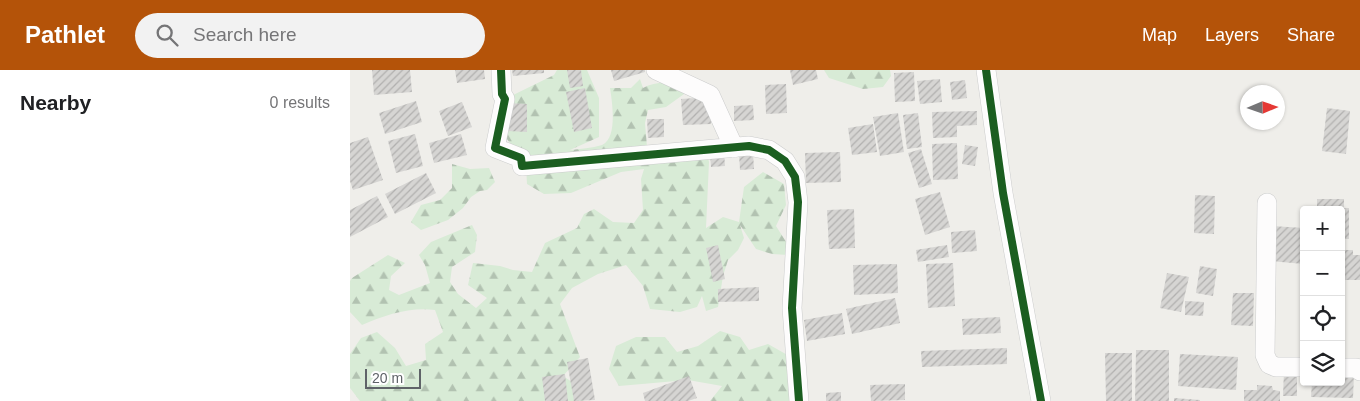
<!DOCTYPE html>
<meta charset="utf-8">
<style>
body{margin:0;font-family:Arial,sans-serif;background:#f2f2f2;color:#202124}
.controls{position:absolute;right:15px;bottom:15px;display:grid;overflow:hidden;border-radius:5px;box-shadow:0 1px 4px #0004}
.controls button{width:45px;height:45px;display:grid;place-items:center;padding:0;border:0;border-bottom:1px solid #e0e0e0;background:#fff;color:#202124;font:25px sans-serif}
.compass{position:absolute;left:890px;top:15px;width:45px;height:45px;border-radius:50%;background:#fff;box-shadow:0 1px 4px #0004;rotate:88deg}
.scale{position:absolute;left:15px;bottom:12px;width:56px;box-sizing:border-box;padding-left:5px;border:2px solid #5f6368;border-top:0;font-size:14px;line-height:18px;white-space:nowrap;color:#5f6368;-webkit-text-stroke:4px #fff;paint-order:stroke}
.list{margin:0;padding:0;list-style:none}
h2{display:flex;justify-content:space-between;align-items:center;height:65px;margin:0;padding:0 20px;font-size:21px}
h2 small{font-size:16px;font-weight:400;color:#757577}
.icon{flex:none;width:28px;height:28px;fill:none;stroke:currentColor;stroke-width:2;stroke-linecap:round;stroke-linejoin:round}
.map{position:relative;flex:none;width:1010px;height:331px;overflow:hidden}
header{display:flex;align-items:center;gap:30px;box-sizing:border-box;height:70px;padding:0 25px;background:#b45309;color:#fff}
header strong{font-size:24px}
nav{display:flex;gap:28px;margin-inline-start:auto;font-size:18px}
.search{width:350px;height:45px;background:#f2f2f2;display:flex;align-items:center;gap:12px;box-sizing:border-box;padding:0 18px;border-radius:28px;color:#757577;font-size:19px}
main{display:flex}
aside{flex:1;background:#fff}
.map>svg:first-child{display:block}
</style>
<header>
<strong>Pathlet</strong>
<div class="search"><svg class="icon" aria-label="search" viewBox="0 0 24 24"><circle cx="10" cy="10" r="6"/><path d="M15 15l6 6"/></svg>Search here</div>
<nav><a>Map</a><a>Layers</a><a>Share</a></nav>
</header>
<main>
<aside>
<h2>Nearby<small>0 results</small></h2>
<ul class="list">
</ul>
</aside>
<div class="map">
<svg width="1010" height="331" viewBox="0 0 1010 331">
<defs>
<pattern id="forest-firs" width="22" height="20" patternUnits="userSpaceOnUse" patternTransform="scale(1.25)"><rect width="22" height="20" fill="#d8ebd6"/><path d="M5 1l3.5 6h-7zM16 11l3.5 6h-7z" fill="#b2c2b1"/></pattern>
<pattern id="building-hatch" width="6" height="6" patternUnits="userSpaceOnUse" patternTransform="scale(1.25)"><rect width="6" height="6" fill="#d6d5d3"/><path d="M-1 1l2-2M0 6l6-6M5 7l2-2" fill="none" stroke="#b1b0af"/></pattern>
</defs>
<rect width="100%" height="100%" fill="#efeeea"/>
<path fill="url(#forest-firs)" d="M207 0H237L249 28V67L220 80C230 79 242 78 252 75 268 68 262 31 260 18H281L290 9 293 18C308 10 326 12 341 19L316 37 298 40 295 53 297 77 355 76 359 92 356 158 373 147 389 152 394 117 413 102 434 114 436 135 426 156 438 175V185L422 184 406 179 390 155 394 168 388 180 378 190 373 206 368 237 356 241 352 226 347 237 330 242 300 239 293 216 276 195 248 204 222 218 210 234 230 287 213 306 225 314 234 331H10L0 318V284L11 268 27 262 45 278 56 296 76 290 75 274 93 262 85 240C59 237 36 245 12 255L0 242V211L2 208 38 185 55 193 41 206 39 220 49 225 80 213 75 195 69 185 81 172 122 155 127 165 125 182 102 197 100 212 108 224 126 238 137 228 118 215 123 193 150 196 163 200 182 202 195 173 227 158 234 144 244 139 263 152 284 153 293 140 291 109 294 99 271 102 221 123 194 124 177 114 176 96 152 62 155 29 204 5Z
M474 0H540L541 6 533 17 513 19 479 8Z
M102 94 120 99 139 98 145 112 137 120 130 121 121 127 113 138 98 150 71 160 61 152 71 135 90 130 102 118Z
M370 261 390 267 399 280 418 274 441 287 448 331H360L372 316 338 310 269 316 259 299 266 276 286 267H315L327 282 348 276Z"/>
<path fill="url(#building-hatch)" d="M22 0H60L62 22 24 25Z
M105 0H134L135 9 107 13Z
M162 0H194V3L163 6Z
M217 0H231L233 16 220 18Z
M261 0H295V2L264 11Z
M440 0H466L468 9 443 15Z
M564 2 565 31 545 32 544 3Z
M590 9 592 32 570 34 567 11Z
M615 10 617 28 602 30 600 12Z
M436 14 437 43 416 44 415 15Z
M235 18 242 58 224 62 216 22Z
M360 27 361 54 333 55 331 29Z
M66 31 72 52 35 64 29 43Z
M112 32 122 57 98 66 89 41Z
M158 33 177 34V62L158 61Z
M403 35 404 50 384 51V36Z
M977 38 1000 41 996 84 972 81Z
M627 41V55L607 56V67L583 68 582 42Z
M548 43 554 82 530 86 523 47Z
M568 43 572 77 557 79 553 45Z
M297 49H314V67L298 68Z
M523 54 527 82 502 85 498 58Z
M65 64 73 96 46 103 38 71Z
M111 64 117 85 84 93 79 73Z
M18 67 33 110 3 120 0 111V73Z
M607 73 608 109 583 110 582 74Z
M615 75 628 77 625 96 612 94Z
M571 79 582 114 569 118 558 83Z
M490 82 491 112 456 113 455 83Z
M374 83 375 96 361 97 360 84Z
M403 83 404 99 390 100 389 84Z
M76 103 86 123 45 144 35 124Z
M590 122 600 157 575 165 565 129Z
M845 125 865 126 864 164 844 163Z
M27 126 38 147 0 167V140Z
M967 129H994V138H999V169H994V177H991V140H967Z
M504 139 505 178 479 179 477 140Z
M922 156 954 158V194L920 191Z
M625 160 627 181 602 183 601 162Z
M368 175 375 209 363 212 356 178Z
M597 175 599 187 568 192 566 180Z
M991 180H1003V185H1010V210H991Z
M603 193 605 236 578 238 576 194Z
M547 194 548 223 504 225 503 195Z
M850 196 867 199 863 226 846 223Z
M817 203 839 207 831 242 810 238Z
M409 217V231L368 232V219Z
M883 223H904L903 256 881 255Z
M545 228 550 253 502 264 496 239Z
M835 231 854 232 853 246 835 245Z
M492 243 495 264 457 271 454 250Z
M650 247 651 263 613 265 612 249Z
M657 278V294L572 297 571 281Z
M786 280H819V331H785Z
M755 283H782V331H756Z
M830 284 888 287 886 320 828 316Z
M238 288 245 330 224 331 217 292Z
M934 300 947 301V326H933Z
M215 304 218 331H195L192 307Z
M991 305H1004L1003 328 961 327 962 312H991Z
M339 306 347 328 338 331H295L293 323Z
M555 314V330L521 331 520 315Z
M907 315 922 316 923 320 930 321V331H894V320H907Z
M491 322V331H476V323Z
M824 328 850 330V331H824Z"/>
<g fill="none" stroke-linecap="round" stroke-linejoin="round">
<g stroke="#cbcccc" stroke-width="20">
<path id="minor" d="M151 0 152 24 155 29 145 78 171 88 172 96 399 76 419 80 435 91 445 107 448 132 442 238 449 331
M306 0 360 25 384 78
M636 0 653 123 691 331
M917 133 915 285 919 294 926 297H954
M991 298H1006L1010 301"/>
</g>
<use href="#minor" stroke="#fdfcfc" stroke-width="19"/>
<g stroke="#fff" stroke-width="11">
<path id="cycleway" d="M151 0 152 24 155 29 145 78 171 88 172 96 399 76 419 80 435 91 445 107 448 132 442 238 449 331
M636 0 653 123 691 331"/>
</g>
<use href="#cycleway" stroke="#1b5e20" stroke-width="8"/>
</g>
</svg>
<div class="controls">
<button>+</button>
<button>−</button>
<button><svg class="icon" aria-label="locate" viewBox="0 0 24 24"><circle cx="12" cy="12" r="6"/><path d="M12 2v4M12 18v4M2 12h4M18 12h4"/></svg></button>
<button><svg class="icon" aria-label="layers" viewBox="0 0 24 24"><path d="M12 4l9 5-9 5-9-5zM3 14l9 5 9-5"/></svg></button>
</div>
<svg class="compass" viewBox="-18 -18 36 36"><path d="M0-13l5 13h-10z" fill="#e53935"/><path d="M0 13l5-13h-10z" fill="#757577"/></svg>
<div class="scale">20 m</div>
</div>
</main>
